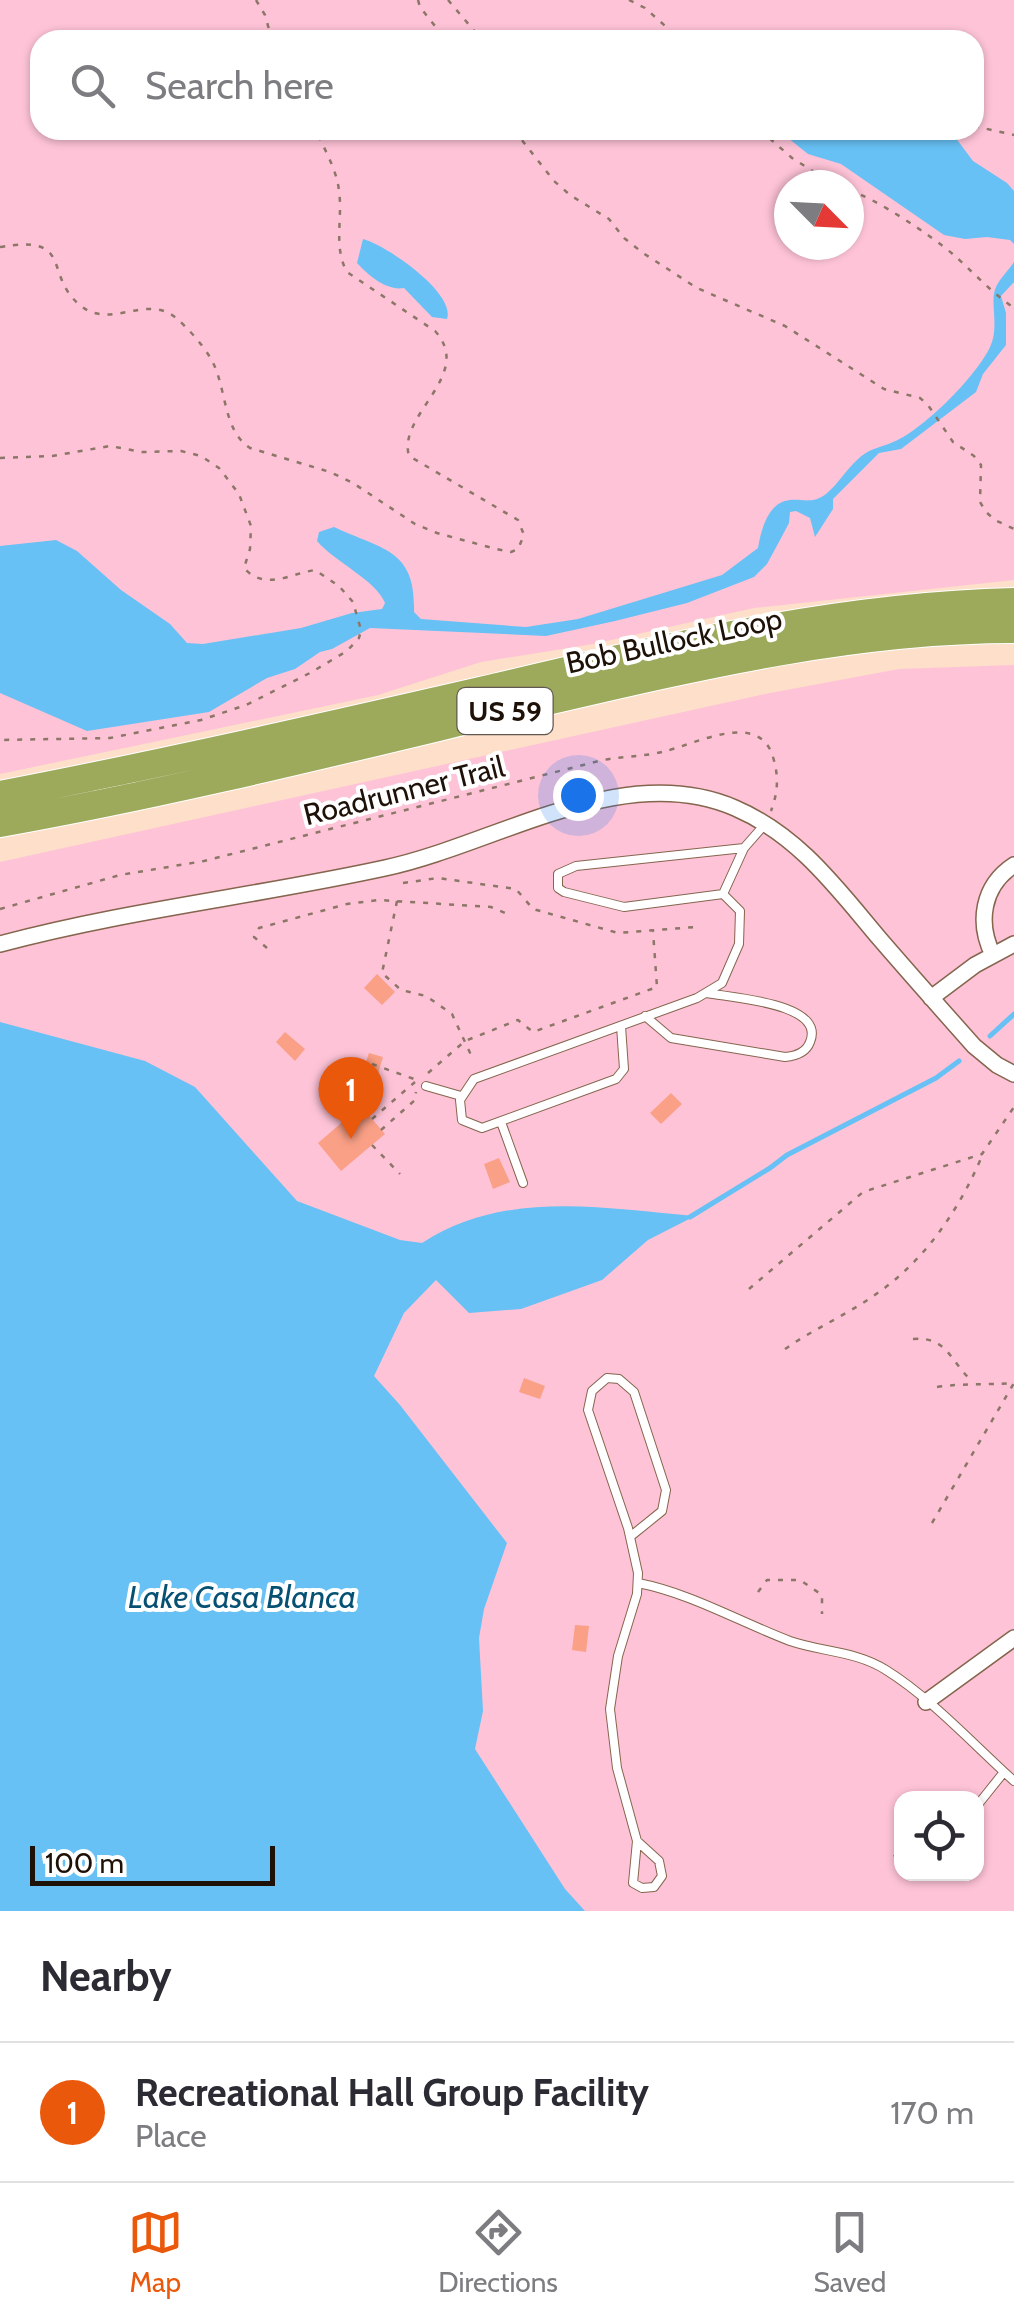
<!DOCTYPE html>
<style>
body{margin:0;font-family:Cabin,sans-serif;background:#f7f7f7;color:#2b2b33}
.controls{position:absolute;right:30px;bottom:30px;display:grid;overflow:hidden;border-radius:20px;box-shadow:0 2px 8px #0004}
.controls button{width:90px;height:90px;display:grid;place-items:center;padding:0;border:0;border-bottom:2px solid #e1e1e2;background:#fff;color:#2b2b33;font:50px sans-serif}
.compass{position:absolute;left:774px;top:170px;width:90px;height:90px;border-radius:50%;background:#fff;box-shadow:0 2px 8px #0004;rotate:114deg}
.scale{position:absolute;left:30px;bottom:25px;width:245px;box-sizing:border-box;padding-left:10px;border:5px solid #1e1108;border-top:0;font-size:28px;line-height:35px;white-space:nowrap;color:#1e1108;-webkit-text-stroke:8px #fff;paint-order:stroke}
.you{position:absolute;left:578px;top:795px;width:35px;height:35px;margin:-25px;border:8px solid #fff;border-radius:50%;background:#1a73e8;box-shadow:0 0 0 15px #1a73e833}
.badge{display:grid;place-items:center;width:65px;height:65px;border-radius:50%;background:#ea580c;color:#fff;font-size:32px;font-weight:700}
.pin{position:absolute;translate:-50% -82px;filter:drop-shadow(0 2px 5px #0008)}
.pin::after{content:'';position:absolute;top:52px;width:35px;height:30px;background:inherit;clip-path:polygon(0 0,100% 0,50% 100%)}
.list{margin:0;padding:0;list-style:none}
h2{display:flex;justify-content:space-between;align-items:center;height:130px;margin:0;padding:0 40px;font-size:42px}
h2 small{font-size:32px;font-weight:400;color:#7c7c81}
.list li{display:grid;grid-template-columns:65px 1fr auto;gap:30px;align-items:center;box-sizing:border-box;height:140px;padding:0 40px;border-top:2px solid #e1e1e2}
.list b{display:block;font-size:38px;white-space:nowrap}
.list p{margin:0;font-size:32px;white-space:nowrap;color:#7c7c81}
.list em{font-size:32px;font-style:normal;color:#7c7c81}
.icon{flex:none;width:55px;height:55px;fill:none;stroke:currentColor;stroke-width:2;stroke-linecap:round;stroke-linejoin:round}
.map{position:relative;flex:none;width:1014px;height:1911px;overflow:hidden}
.search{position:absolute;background:#fff;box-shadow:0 2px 8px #0004;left:30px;right:30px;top:30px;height:110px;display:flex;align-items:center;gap:25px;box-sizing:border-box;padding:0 35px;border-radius:30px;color:#7c7c81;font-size:38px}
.sheet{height:270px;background:#fff}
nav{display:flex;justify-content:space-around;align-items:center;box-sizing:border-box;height:140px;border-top:2px solid #e1e1e2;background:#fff;font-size:28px;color:#7c7c81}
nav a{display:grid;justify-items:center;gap:5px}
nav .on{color:#ea580c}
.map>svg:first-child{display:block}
</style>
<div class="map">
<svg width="1014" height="1911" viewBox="0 0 1014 1911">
<rect width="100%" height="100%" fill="#fddfca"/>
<path fill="#fec3d7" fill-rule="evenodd" d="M0 0H1014V580L754 608 593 644 481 662 378 695 0 774ZM40 40H974V130H40ZM789 185H849V245H789Z
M1014 665V1911H0V862L765 694 899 669ZM902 1798H976V1874H902Z"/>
<path fill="#67c1f5" d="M778 130H931L955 137 973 161 1007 183 1014 191V244L1010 240 987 237 965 239 944 235 841 164 808 154Z
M363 239C386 245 456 293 447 319L432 317 404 288C387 291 369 276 357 263Z
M1014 262V282L1001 296 1006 313V345L983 374 976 392 901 449 879 453 833 499V509L815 537 810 518 796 511 790 512 789 523 780 540 767 564 754 577 687 603 615 621 546 636 370 628 332 649 320 652 295 669 267 678 209 712 87 731 0 693V546L56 540 77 551 121 590 170 624 187 643 203 644 301 628 352 613 382 609 385 603C377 581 335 562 317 541L319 532 334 527C383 550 416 549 414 612L421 619 526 627 578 619 722 575 758 548C761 530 768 502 790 500 804 499 813 504 826 494 838 484 846 470 857 460 868 449 878 448 891 443 921 432 976 377 990 347 1000 327 989 301 996 287 1000 278 1009 270 1014 262Z
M0 1022 145 1061 195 1087 297 1201 400 1240 422 1243C505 1189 602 1208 695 1216L648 1240 602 1280 521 1309 469 1313 436 1280 404 1313 374 1376 400 1405 507 1543 484 1609 479 1638 483 1711 475 1749 565 1889 585 1911H0Z"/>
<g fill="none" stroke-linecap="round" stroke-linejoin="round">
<path stroke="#67c1f5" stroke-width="5" d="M990 1036 1014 1014
M690 1217 770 1168 787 1155 936 1078 959 1061"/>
</g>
<path fill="#faa087" d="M377 974 395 992 382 1005 364 988Z
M285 1032 305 1049 295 1061 276 1042Z
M369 1053 383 1057 376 1080 361 1076Z
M671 1093 682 1104 661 1124 650 1113Z
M361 1106 385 1134 341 1171 318 1143Z
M499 1158 510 1182 493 1189 484 1164Z
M524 1378 545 1386 540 1399 519 1392Z
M575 1625 589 1626 586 1652 572 1650Z"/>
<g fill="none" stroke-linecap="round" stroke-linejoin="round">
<g stroke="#85654e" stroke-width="10">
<path id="service" d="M723 894 744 848
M645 1016 671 1038 785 1057C796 1056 806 1053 810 1042 826 1003 732 998 707 993
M621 1026 624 1069 616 1079 482 1128 462 1120 460 1100 474 1079 697 998 722 983 739 944 740 911 723 894 624 907 564 892 558 888V874L576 866 744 848 766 823
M426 1086 461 1096
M501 1122 523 1183
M631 1536 662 1511 666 1490 634 1392 619 1379 607 1378 592 1391 588 1410 628 1528 638 1573 637 1594 618 1656 610 1709 617 1768 637 1841 633 1883 642 1888 654 1887 662 1876 659 1861 637 1841
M638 1583C690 1593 740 1622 790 1641 822 1652 856 1651 886 1670 931 1698 974 1745 1014 1781
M976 1807 1004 1772"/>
</g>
<g stroke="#85654e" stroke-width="18">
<path id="minor" d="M0 944C127 910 257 896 385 868 494 845 623 759 735 808 798 835 836 887 879 938 910 974 942 1010 974 1046L997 1065 1014 1074
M993 955C977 923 982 886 1014 865
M931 998 975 965 1014 944
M926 1702 1014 1638"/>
</g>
<g stroke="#fff" stroke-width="30">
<path id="motorway" d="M0 795C167 763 332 725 498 687 668 647 838 606 1014 602
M0 823C180 791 357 746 534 704 693 667 851 629 1014 629"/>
</g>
<path stroke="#8b7667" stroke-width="2.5" stroke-dasharray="5 8" stroke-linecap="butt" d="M256 0 265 15 272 40
M418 0 420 7 446 40
M448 0 482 40
M629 0 645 8 681 40
M974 126 1014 135
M514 130 554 181 570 195 609 219 624 238 643 253 697 288 785 326 884 389 920 398 928 405 953 442 974 456 981 465 980 502 986 512 995 520 1014 529
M760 130 792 158 835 185
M849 190C877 199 932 236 955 256 975 274 991 292 1014 308
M0 247C76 234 42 275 81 306 111 330 147 293 176 318 188 328 203 345 211 359 227 386 222 430 250 448L330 472 353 483 415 524 437 533 496 549 511 552 518 549 524 535 518 520 409 456C397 414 475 375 435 331L347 272C333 247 343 218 339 191 337 170 324 149 316 130
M0 458 52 456 110 446 142 452 181 451 201 456 219 468 239 494 251 526 250 549 244 568C265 591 289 574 315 570L339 586 353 602 361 630 359 638 347 651 310 673 246 705 201 720 110 738 0 740
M403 883 438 878 516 889 533 909 618 933 695 927
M397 901 382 973 401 990 426 996 452 1014 471 1055
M0 909 120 875 204 861 599 761C620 756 641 757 662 752 694 745 759 709 773 757 779 777 778 792 771 811
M267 948 254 937 259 928 347 904 379 900 491 907 512 916
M372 1064 414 1079
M428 1073 465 1041 518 1020 533 1032 657 987 653 931
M341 1090 343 1122
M372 1119 415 1082
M381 1130 415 1100 416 1092
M372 1145 400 1174
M749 1289 863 1192 982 1154 1014 1107
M913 1339C948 1336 950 1362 973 1382
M785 1349C815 1328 849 1314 879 1292 926 1259 960 1208 982 1156
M937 1387C965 1383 987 1385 1014 1383
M932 1523 1014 1383
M758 1592 767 1580H800L822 1595V1614
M894 1855 902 1864"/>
<use href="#service" stroke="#fff" stroke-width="8"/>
<use href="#minor" stroke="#fff" stroke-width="15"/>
<use href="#motorway" stroke="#9da95b" stroke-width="28"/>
</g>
<g text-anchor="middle" stroke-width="8" stroke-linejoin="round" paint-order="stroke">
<rect fill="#fff" stroke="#625852" stroke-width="2.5" x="457.5" y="688" width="95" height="46" rx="8"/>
<g font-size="28" font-weight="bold" fill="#1e1108">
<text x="505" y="721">US 59</text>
</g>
<g font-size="30" fill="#1e1108" stroke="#fff">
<text transform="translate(674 641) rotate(-12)" y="10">Bob Bullock Loop</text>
<text transform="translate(404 791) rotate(-14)" y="10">Roadrunner Trail</text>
</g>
<g font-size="32" font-style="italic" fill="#065173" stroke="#fff">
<text x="242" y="1608">Lake Casa Blanca</text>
</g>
</g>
</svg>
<div class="controls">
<button><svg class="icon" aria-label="locate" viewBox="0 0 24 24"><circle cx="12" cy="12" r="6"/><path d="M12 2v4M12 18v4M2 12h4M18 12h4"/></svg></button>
</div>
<svg class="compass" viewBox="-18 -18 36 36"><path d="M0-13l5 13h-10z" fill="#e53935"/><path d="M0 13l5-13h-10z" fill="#7c7c81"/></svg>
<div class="scale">100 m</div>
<div class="you"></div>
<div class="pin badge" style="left:351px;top:1139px">1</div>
<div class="search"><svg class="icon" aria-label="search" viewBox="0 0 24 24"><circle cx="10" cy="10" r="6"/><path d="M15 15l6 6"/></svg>Search here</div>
</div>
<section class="sheet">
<h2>Nearby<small></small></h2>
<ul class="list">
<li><span class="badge">1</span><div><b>Recreational Hall Group Facility</b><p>Place</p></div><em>170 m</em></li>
</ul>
</section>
<nav>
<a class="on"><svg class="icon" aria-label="map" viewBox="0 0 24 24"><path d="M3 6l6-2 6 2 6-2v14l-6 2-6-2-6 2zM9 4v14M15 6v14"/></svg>Map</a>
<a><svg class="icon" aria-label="directions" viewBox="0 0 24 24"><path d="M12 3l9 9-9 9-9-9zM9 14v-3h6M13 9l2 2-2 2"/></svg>Directions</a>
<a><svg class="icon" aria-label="saved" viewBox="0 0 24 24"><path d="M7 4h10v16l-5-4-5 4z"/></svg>Saved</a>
</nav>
